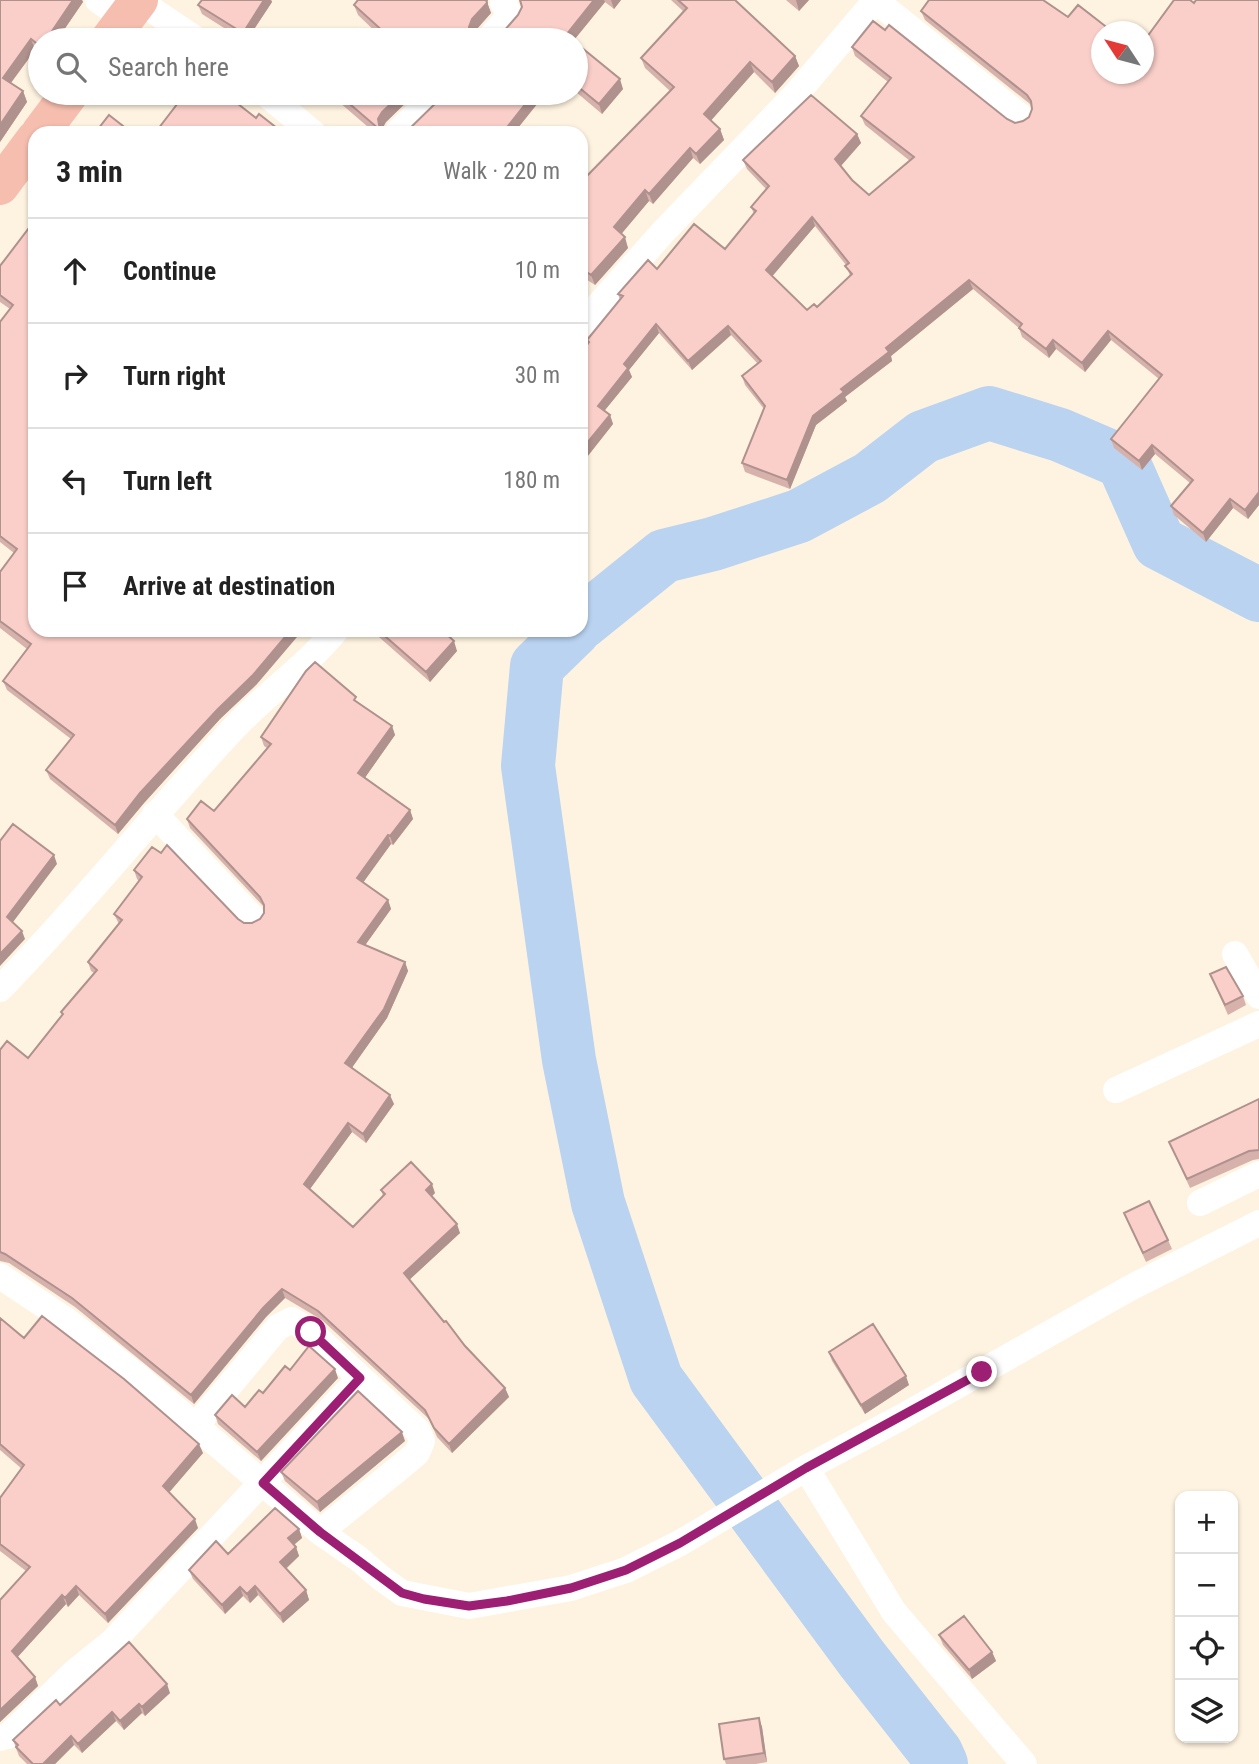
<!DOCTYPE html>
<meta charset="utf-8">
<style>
body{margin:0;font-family:"Roboto Condensed",sans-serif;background:#f2f2f2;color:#222}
.controls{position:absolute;right:21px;bottom:21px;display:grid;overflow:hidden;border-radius:14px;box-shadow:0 2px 5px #0004}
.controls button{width:63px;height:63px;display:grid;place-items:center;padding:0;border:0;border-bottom:2px solid #e0e0e0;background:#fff;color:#222;font:35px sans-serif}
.compass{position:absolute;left:1091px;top:21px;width:63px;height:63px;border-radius:50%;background:#fff;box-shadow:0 2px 5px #0004;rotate:306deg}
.stop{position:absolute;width:21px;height:21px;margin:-16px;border:5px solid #9d1f74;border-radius:50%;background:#fff}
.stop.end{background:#9d1f74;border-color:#fff;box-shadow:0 2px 7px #0008}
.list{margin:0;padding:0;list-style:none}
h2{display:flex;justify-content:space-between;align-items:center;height:91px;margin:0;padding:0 28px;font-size:30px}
h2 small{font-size:23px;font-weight:400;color:#767676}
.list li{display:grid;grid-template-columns:46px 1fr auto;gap:21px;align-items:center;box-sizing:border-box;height:105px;padding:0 28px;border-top:2px solid #e0e0e0}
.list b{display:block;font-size:26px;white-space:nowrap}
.list em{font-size:23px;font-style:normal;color:#767676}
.icon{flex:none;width:38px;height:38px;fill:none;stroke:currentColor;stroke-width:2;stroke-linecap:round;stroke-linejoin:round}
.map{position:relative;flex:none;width:1259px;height:1764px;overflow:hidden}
.search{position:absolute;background:#fff;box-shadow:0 2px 5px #0004;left:28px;top:28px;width:560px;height:77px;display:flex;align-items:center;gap:18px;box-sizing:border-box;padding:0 24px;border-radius:38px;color:#767676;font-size:26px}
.panel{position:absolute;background:#fff;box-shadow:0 2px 5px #0004;left:28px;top:126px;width:560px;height:511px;border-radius:21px}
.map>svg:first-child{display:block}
</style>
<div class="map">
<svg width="1259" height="1764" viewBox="0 0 1259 1764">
<rect width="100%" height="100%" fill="#fef3e0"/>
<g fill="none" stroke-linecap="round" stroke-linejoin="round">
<path stroke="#b9d3f0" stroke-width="54" d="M581 623 664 556 713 544 799 516 870 478 923 437 989 413 1060 435 1123 462 1159 543 1259 595
M574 630 537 666 528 766 569 1060 598 1203 656 1379 862 1659 936 1753 941 1764"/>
<path stroke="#fff" stroke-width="26" d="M98 0 125 19
M139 1 197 40
M876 1 1020 116
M488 40 510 15 503 3 505 0
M265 93 313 133
M397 133 438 93
M581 325 663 232 796 94 876 0
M155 814 252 917
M1235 954 1259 996
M0 989C81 906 153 815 232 730 264 695 306 667 336 630
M1116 1090 1259 1024
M1200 1203 1259 1174
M0 1276 66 1320 137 1376 320 1532 359 1559 381 1578 402 1593 469 1606 571 1588 626 1570 680 1543 806 1468 900 1418 1130 1288 1259 1223
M195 1427 278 1327 292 1320 311 1332 418 1431 422 1441 417 1453 404 1464 320 1532
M806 1468 894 1612 1024 1764
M0 1738 8 1736 77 1670 113 1641 360 1378"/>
<path stroke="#f6beae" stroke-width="38" d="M109 40 139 0
M40 133 70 93
M0 186 35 139"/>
</g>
<path fill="#d7b2ad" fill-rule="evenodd" d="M0 0H82L83 2 57 40H40V54L35 50 11 83 23 91 27 102 0 142Z
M202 0H271L272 2 247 40H243L202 14 198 5Z
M356 0H488L487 2 491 13 476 30 473 38V40L381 37 358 15 354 5 357 1Z
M520 0H621L614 9 605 2 574 40H496L518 15 522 7Z
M671 0H735L795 56 799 66 775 93 754 72 711 120 720 129 724 140 700 164 693 158 653 204 649 201 621 234 628 248 595 285 581 276V182L670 91 645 68 641 58 683 11Z
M786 0H809L799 11Z
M1259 0V505L1248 519 1233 508 1206 542 1174 515 1171 506 1190 483 1155 454 1142 470 1114 448 1111 439 1159 379 1111 340 1085 372 1056 349 1049 358 1022 337 1019 328 973 289 891 356 892 361 845 397 847 401 816 425 790 489 745 472 742 463 764 409 745 385 742 376 758 364 731 335 692 370 659 333 629 370 632 377 604 411 610 415 613 424 587 457 581 452V353L588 344 587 340 620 300 618 294 657 269 725 249 754 214 751 207 766 189 747 169 743 160 857 134 861 143 841 166 852 180 869 195 910 161 865 125 861 116 888 82 855 56 852 47 1015 123 1023 121 1029 117 1032 109 1030 104 925 20 921 11 1144 74 1194 3ZM815 226 846 265 850 276 817 307 807 310 772 276Z
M576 43 623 89 602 114 576 92Z
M162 93H224L256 118 282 133H155L177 105Z
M336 93H416L386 122 382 129V133H375L339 102Z
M0 266 257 684 220 719 144 803 118 834 50 779 46 770 71 739 7 690 3 681 27 649 0 628V572L14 553 0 542V322L10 309 0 302Z
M371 630H442L457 651 430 682Z
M357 702 392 726 395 735 365 777 410 810 413 819 393 845 391 844 363 882 388 900 391 909 365 945 405 962 408 971 387 1018 352 1067 394 1104 366 1143 352 1132 310 1189 353 1227 383 1196 381 1190 435 1193 432 1196 460 1233 409 1280 444 1322 505 1388 509 1397 452 1453 437 1437 429 1419 322 1320 285 1298 266 1317 194 1404 75 1307 9 1263 0 1261V1050L28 1058 62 1016 61 1012 94 973 91 971 88 962 119 924 114 914 139 881 137 879 134 870 244 923H252L260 919 264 913 263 906 190 828 187 819 214 811 267 748 264 746 261 737Z
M1210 974 1243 996 1246 1005 1228 1015Z
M1259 1099V1159L1253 1160 1190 1188 1169 1142Z
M1124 1213 1168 1240 1172 1249 1146 1262Z
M0 1318 24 1338 203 1453 169 1492 198 1528 108 1623 79 1595 68 1607 66 1604 17 1657 35 1677 38 1686 0 1722V1600L26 1571 0 1551V1498L22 1469 0 1450Z
M829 1352 909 1385 865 1414 832 1361Z
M290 1370 338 1378 261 1461 218 1424 215 1415 245 1407 263 1393Z
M405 1441 320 1512 285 1481 281 1472Z
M299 1529 302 1538 294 1545 296 1547 299 1556 286 1569 306 1590 309 1600 283 1623 258 1595 250 1603 243 1596 225 1614 193 1579 189 1570 228 1554Z
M939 1635 992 1652 996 1661 972 1679 943 1645Z
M170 1693 145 1716 142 1713 124 1730 116 1721 82 1753 74 1745 55 1764H27L19 1756 13 1740 60 1705Z
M759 1718 762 1727 767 1762 756 1764H726L724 1759Z"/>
<path fill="#af918d" d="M73 0H82L83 2 57 40H46Z
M264 0H271L272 2 247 40H245L243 33Z
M486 0H488L487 2 491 13 476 30 473 38V40L469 34V27L472 19Z
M594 0H604L605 2 574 40H568L566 35Z
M611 0H621L614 9Z
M796 0H809L799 11Z
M31 39 35 50 7 88 3 78Z
M795 56 799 66 775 93 772 82Z
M750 62 754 72 708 124 704 114Z
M620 79 623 89 602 114 599 104Z
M23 91 27 102 0 142V125Z
M402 93H416L386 122 382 129V133H381L378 119 382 112Z
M534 93H546L514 133 508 126Z
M720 129 724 140 700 164 696 154Z
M857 134 861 143 839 168 835 159Z
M690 148 693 158 653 204 649 194Z
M645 190 649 201 618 238 614 227Z
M812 217 815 226 770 279 766 270Z
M625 237 628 248 595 285 591 275Z
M969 280 973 289 891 356 892 361 845 397 847 401 816 425 790 489 787 480 813 416 841 389 886 348Z
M656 324 659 333 629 370 632 377 601 415 598 406 624 364Z
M728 326 731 335 692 370 688 361Z
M1108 331 1111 340 1085 372 1082 363Z
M1053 340 1056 349 1049 358 1046 349Z
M610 415 613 424 587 457 583 448Z
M1152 445 1155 454 1142 470 1139 461Z
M1259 492V505L1248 519 1245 510Z
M1230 499 1233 508 1206 542 1203 533Z
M291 630H303L257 684 220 719 144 803 118 834 115 825 140 793Z
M454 641 457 651 430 682 426 672Z
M392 726 395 735 362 782 358 773Z
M410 810 413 819 393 845 390 836Z
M388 835 391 844 360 887 357 878Z
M54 855 57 864 10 926 7 917Z
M388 900 391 909 361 951 358 942Z
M22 931 25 939 0 966V954Z
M405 962 408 971 387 1018 349 1072 345 1063Z
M390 1095 394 1104 366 1143 363 1134Z
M348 1123 352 1132 307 1193 304 1184Z
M432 1184 435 1193 429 1199 426 1190Z
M457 1224 460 1233 407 1282 404 1273Z
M282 1289 285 1298 266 1317 194 1404 191 1395 263 1308Z
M335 1369 338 1378 261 1461 257 1452Z
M906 1376 909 1385 865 1414 861 1405Z
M505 1388 509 1397 452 1453 449 1444Z
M402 1432 405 1441 320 1512 317 1502Z
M199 1444 203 1453 167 1495 163 1486Z
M195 1519 198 1528 108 1623 105 1614Z
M299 1529 302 1538 291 1547 288 1538Z
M296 1547 299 1556 283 1571 280 1562Z
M76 1586 79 1595 68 1607 65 1598Z
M255 1586 258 1595 250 1603 247 1594Z
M240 1587 243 1596 225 1614 222 1605Z
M306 1590 309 1600 283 1623 280 1614Z
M62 1595 66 1604 15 1660 12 1651Z
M992 1652 996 1661 972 1679 969 1670Z
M35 1677 38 1686 0 1722V1710Z
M167 1684 170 1693 145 1716 142 1707Z
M139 1704 142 1713 124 1730 120 1721Z
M112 1712 116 1721 82 1753 78 1744Z
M759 1718 762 1727 767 1762 764 1753Z
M71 1736 74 1745 55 1764H43Z"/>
<path fill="#facfc9" stroke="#af918d" stroke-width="2" fill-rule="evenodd" d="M0 0H73L46 40H40V46L31 39 3 78 23 91 0 125Z
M202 0H264L243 33 198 5Z
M358 0H486L487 3 472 19 469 27V34L473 40H379L385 33 354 5Z
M520 0H594L566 35 572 40H496L518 15 522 7Z
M678 0H735L795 56 772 82 750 62 704 114 720 129 696 154 690 148 649 194 645 190 614 227 625 237 591 275 581 268V182L674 87 641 58 687 8Z
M929 0H1043L1068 17 1078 5 1109 29 1112 26 1119 32H1102V74H1144V41L1174 0H1190L1194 3 1196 0H1259V492L1245 510 1230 499 1203 533 1171 506 1193 480 1152 445 1139 461 1111 439 1162 375 1108 331 1082 363 1053 340 1046 349 1019 328 1022 324 969 280 886 348 889 352 841 389 844 392 813 416 787 480 742 463 765 406 742 376 761 361 728 326 688 361 656 324 624 364 628 368 598 406 610 415 583 448 581 446V353L589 342 587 340 623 296 618 294 648 260 657 269 694 224 725 249 756 211 751 207 769 186 743 160 811 95 857 134 835 159 852 180 869 195 914 157 861 116 891 78 852 47 873 21 885 30 889 25 1007 119 1015 123 1023 121 1029 117 1032 109 1031 101 1027 95 921 11ZM812 217 849 263 845 266 852 274 817 307 814 304 807 310 766 270Z
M153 36 158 40H149Z
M576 43 620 79 599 104 576 85Z
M172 93H224L256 118 259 114 282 132 281 133H155L181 99Z
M337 93H402L382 112 378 119 380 130Z
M446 93H534L508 126 517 133H405Z
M109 115 132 133H95Z
M35 220V630H291L253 675 217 710 140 793 115 825 46 770 74 735 3 681 31 644 0 621V572L17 549 0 536V322L13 305 0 295V266Z
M378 630H442L454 641 426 672Z
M315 662 356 697 354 700 392 726 358 773 410 810 390 836 388 835 357 878 388 900 358 942 405 962 384 1009 345 1063 390 1095 363 1134 348 1123 304 1184 353 1227 385 1194 381 1190 411 1162 432 1184 426 1190 457 1224 404 1273 444 1322 446 1321 465 1346 505 1388 449 1444 434 1428 425 1410 318 1311 282 1289 263 1308 191 1395 72 1298 5 1254 0 1252V1050L7 1041 28 1058 63 1014 61 1012 97 970 88 962 122 920 114 914 142 877 134 870 152 847 161 853 167 845 238 919 244 923H252L260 919 264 913V905L260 897 187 819 201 801 214 811 271 744 261 737 306 671Z
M13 824 54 855 7 917 22 931 0 954V841Z
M1226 967 1243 996 1225 1005 1210 974Z
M1259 1099V1150L1249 1151 1187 1179 1169 1142Z
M1149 1201 1168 1240 1143 1253 1124 1213Z
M42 1316 124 1379 199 1444 163 1486 195 1519 105 1614 76 1586 65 1598 62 1595 12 1651 35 1677 0 1710V1600L30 1567 0 1544V1498L24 1465 0 1444V1318L24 1338Z
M873 1324 906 1376 861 1405 829 1352Z
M309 1346 335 1369 257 1452 215 1415 232 1395 245 1407 259 1390 263 1393 285 1366 290 1370Z
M358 1391 402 1432 317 1502 281 1472Z
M275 1508 299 1529 288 1538 296 1547 280 1562 306 1590 280 1614 255 1586 247 1594 240 1587 222 1605 189 1570 216 1541 228 1554Z
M964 1616 992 1652 969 1670 939 1635Z
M129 1642 167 1684 142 1707 139 1704 120 1721 112 1712 78 1744 71 1736 43 1764H33L16 1747 18 1745 13 1740 56 1700 60 1705Z
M759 1718 764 1753 724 1759 719 1724Z"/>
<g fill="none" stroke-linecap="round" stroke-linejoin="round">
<path stroke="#9d1f74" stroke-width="9" d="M311 1332 360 1378 263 1483 320 1532 402 1593 424 1599 469 1606 507 1601 571 1588 626 1570 680 1543 806 1468 982 1372"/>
</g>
</svg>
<div class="controls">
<button>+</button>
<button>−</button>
<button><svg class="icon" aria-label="locate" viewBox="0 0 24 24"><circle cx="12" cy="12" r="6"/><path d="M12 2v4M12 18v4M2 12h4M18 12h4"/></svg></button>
<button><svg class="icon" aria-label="layers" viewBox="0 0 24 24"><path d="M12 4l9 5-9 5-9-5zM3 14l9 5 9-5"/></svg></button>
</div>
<svg class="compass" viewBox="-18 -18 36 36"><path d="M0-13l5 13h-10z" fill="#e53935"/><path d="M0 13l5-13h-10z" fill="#767676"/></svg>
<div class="stop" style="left:311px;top:1332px"></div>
<div class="stop end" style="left:982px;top:1372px"></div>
<div class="search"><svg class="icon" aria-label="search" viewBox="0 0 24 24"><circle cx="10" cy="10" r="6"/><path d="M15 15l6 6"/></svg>Search here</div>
<section class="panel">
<h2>3 min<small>Walk · 220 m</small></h2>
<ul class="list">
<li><svg class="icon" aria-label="ahead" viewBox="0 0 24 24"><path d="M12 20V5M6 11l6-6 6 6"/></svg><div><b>Continue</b></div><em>10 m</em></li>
<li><svg class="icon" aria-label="right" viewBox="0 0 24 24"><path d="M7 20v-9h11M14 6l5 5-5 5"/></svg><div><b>Turn right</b></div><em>30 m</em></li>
<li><svg class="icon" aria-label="left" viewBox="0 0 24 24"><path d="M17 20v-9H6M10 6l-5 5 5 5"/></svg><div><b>Turn left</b></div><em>180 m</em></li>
<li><svg class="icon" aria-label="arrive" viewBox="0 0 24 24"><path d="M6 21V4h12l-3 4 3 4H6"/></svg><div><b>Arrive at destination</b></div></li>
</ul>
</section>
</div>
